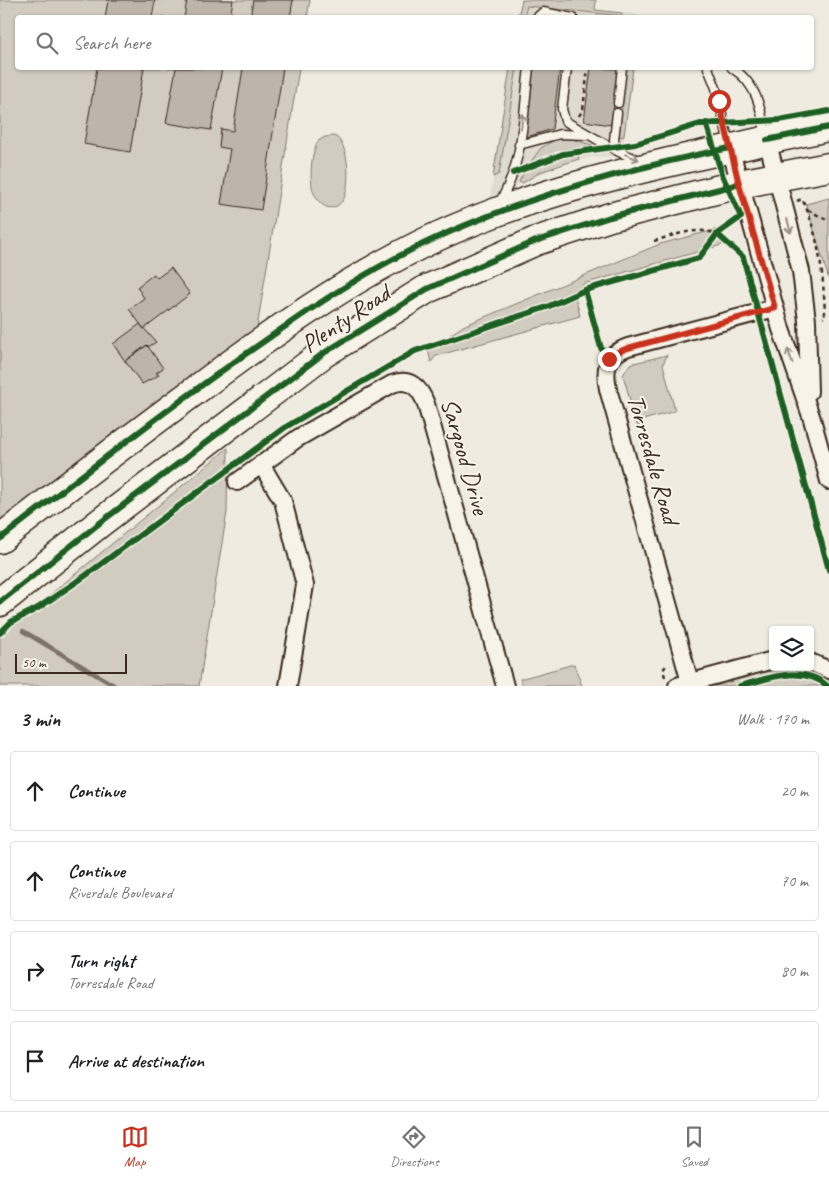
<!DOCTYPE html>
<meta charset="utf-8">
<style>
body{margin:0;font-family:Caveat,sans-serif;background:#f2f2f2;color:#202124}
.controls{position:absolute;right:15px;bottom:15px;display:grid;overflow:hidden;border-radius:5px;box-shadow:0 1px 4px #0004}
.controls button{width:45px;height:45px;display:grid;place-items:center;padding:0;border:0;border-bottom:1px solid #e0e0e0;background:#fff;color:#202124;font:25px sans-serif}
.scale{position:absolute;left:15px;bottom:12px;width:112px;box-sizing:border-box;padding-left:5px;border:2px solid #3b2a1e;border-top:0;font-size:14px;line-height:18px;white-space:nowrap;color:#3b2a1e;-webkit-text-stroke:4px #f7f3e8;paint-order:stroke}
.stop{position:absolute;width:15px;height:15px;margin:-11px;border:4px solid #c8321e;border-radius:50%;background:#fff}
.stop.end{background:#c8321e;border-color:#fff;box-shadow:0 1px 5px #0008}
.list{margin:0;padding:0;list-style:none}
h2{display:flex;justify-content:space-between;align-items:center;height:65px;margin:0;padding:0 20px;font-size:21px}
h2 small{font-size:16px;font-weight:400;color:#757577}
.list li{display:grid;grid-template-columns:32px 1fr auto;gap:15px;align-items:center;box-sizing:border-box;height:80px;margin:0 10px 10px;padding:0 10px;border:1px solid #e0e0e0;border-radius:5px}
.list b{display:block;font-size:19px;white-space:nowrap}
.list p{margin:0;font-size:16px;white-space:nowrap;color:#757577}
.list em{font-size:16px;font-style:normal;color:#757577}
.icon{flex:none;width:28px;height:28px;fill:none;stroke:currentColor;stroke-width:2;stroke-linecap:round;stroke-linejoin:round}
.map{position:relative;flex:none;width:829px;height:686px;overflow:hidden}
.search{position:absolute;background:#fff;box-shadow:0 1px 4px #0004;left:15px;right:15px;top:15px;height:55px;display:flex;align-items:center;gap:12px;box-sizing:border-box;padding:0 18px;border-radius:5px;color:#757577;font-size:19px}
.sheet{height:425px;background:#fff}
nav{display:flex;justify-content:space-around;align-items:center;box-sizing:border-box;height:70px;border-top:1px solid #e0e0e0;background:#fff;font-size:14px;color:#757577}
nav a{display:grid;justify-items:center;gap:2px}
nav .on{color:#c8321e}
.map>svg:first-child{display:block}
</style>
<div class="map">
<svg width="829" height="686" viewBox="0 0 829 686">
<rect width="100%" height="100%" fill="#efebe0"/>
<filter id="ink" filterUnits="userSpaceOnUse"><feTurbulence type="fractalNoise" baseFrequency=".02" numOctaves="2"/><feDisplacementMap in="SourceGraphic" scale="10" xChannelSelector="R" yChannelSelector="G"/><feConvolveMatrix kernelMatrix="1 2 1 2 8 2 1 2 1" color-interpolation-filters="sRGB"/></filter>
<g filter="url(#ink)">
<path fill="#e0dbd0" d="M522 0 639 15V18H518Z
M510 68H633L622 156 593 157 563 163 490 199Z"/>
<path fill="#d1cbc0" stroke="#867a6f" d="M0 0H310L307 17 18 18V68H299L256 334 0 532Z
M522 0H596L595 10 622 13V16L527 6 524 17H518Z
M510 68H517L499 174 493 177Z
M626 68H633L624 136 619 137Z
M334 136C350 142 351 188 343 200 330 218 314 201 312 186 310 173 311 154 318 141L325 137Z
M556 139H572L595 146 563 150 530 163 541 148Z
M578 155 579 159 540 172 523 183 519 182 524 172 566 156Z
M829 198V280L806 204Z
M718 229 722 245 583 284 575 296 580 316 436 356 431 362 428 350 463 326 660 244Z
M667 355 663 364 675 411 643 420 638 428 623 375 630 364Z
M228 448 227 512 199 686H0V636Z
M574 664 582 686H523L520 679Z
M774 667H805L829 676V686H707Z"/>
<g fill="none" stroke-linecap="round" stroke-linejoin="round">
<path stroke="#7e7266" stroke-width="4.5" d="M23 631 115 686"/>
</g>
<path fill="#bdb5aa" stroke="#3b2a1e" d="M108 0H155L152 18H105Z
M187 0H233L230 18H184Z
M253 0H293L290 18H250Z
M97 68H144L130 152 84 144Z
M176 68H222L211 130 166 123Z
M243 68H283L261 210 221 204 230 149 219 147 221 129 233 131Z
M532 68H560L552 129 524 138Z
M591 68 619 69 611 125 584 121Z
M171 268 190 294 144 329 129 309 144 298 137 287 154 274 157 278Z
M140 324 156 342 148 347 147 345 125 361 113 344Z
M147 345 163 368 156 373 159 375 142 384 125 361Z"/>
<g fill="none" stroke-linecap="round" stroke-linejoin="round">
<g stroke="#3b2a1e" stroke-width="11">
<path id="service" d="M536 18 543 12 573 18
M567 68 562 109 565 121 619 152 639 160
M708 68 716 88 729 144
M732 68C757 83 761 109 766 136
M618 103 622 68
M519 145 560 134 586 135
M616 150 614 140 617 113
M499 203C524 164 523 113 529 68"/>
</g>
<g stroke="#3b2a1e" stroke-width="20">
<path id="minor" d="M767 140 801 271 807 321 809 392
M730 148 781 329 812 419 829 481
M261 464 283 501 305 585 288 686
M237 482 298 438 392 384C410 377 420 388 426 404L505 686
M810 662 829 670
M690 682 608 389C604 369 606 355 628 347L775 308
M677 686 773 660"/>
</g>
<g stroke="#3b2a1e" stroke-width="31">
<path id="trunk" d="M0 539C63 490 127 441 192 393 268 336 347 279 434 238 529 194 631 170 732 148 764 141 796 133 829 127
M0 602 101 522 324 353 427 289 536 241 610 217 739 184 829 167"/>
</g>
<path stroke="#3b2a1e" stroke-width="2.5" stroke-dasharray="4 4" stroke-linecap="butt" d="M579 116 583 109 588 68
M797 201 802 199C819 233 824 279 825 317L823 318
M808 210 829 221
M654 241C675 235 696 226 717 234
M665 677 663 670 667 664"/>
<use href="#service" stroke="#f7f3e8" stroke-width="8"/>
<use href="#minor" stroke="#f7f3e8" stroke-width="16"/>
<use href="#trunk" stroke="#f7f3e8" stroke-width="28"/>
<g stroke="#f7f3e8" stroke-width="9">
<path id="cycleway" d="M706 123 723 177 741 217 717 234
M767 140 829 127
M513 173 563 154 635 144 700 124 779 120 829 111
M609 359 601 348 585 290 699 258 717 234 743 257 829 570
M0 539C86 472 173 404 263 342 318 303 374 266 436 238 529 196 629 168 730 148
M0 602 101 522 324 353 427 289 536 241 610 217 739 184
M0 633 11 622 38 608 85 576 284 428 415 351 547 307 585 290
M740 686C766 679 804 664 827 686"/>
</g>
<use href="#cycleway" stroke="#1b5e20" stroke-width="6"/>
</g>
<defs><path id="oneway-shaft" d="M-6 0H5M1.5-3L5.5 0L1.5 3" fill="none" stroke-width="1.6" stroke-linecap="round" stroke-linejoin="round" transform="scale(1.25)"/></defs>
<g stroke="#998e83">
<use href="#oneway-shaft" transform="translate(522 121) rotate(-83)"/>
<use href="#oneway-shaft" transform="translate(632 157) rotate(21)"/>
<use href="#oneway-shaft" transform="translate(789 226) rotate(76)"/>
<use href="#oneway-shaft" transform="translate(790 356) rotate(-109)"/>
</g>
</g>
<g fill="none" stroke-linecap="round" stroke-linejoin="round" filter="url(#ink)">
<path stroke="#c8321e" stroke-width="6" d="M609 359 613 354 628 348 775 308 739 184 719 101"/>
</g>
<g text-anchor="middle" stroke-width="4" stroke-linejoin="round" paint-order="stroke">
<g font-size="25" fill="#3b2a1e" stroke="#f7f3e8">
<text transform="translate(345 318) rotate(-34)" y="9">Plenty Road</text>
<text transform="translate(466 456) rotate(74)" y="9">Sargood Drive</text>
<text transform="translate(654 459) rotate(74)" y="9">Torresdale Road</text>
</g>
</g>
</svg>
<div class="controls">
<button><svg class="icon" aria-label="layers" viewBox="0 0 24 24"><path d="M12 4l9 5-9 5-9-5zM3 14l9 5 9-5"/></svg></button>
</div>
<div class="scale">50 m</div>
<div class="stop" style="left:719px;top:101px"></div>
<div class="stop end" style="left:609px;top:359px"></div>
<div class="search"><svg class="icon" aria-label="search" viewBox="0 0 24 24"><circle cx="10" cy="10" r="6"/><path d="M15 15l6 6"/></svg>Search here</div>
</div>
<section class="sheet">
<h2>3 min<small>Walk · 170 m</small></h2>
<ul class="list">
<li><svg class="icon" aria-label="ahead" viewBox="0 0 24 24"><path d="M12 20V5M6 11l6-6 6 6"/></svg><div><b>Continue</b></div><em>20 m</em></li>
<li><svg class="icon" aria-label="ahead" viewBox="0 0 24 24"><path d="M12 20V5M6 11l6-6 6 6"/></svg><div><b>Continue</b><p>Riverdale Boulevard</p></div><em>70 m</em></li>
<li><svg class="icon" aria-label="right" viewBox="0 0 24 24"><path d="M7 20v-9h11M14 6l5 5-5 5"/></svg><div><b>Turn right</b><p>Torresdale Road</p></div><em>80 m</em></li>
<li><svg class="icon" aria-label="arrive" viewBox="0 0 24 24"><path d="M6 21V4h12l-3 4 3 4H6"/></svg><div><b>Arrive at destination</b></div></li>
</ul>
</section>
<nav>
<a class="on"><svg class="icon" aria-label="map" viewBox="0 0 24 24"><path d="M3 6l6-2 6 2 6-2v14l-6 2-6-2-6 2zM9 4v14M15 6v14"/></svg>Map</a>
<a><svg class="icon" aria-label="directions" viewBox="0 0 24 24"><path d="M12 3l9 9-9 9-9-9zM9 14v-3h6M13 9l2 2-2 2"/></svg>Directions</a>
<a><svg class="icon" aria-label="saved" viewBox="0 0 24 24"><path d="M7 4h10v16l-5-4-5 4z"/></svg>Saved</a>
</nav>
